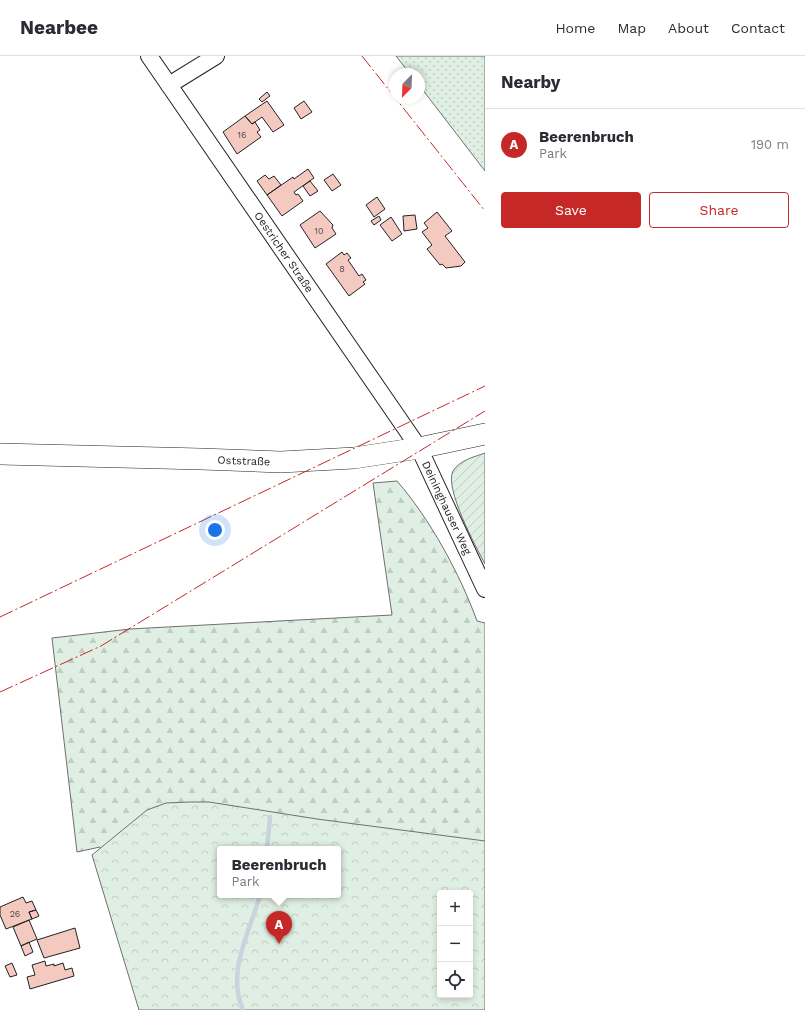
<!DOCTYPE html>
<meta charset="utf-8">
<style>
body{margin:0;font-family:"Work Sans",sans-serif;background:#f7f7f7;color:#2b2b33}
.controls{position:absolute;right:12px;bottom:12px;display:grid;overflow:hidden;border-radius:4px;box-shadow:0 2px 6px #0003}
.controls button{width:36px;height:36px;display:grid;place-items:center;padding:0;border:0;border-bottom:1px solid #e1e1e2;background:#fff;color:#2b2b33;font:20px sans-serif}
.compass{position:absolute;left:389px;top:12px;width:36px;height:36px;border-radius:50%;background:#fff;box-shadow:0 2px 6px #0003;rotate:203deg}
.you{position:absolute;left:215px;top:474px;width:14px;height:14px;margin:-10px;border:3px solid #fff;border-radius:50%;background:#1a73e8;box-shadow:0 0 0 6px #1a73e833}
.badge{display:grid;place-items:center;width:26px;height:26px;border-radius:50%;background:#c62828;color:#fff;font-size:13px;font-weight:700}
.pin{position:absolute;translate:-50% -33px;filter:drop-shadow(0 1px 2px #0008)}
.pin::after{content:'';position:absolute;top:21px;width:14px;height:12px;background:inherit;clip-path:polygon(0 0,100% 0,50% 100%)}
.popup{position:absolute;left:217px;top:790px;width:124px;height:52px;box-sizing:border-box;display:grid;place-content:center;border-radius:4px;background:#fff;filter:drop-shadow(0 1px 3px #0005);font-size:13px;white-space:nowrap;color:#7c7c81}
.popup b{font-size:15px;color:#2b2b33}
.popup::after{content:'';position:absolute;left:50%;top:100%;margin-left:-8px;border:8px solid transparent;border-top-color:#fff}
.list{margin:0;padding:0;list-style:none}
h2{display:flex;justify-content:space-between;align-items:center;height:52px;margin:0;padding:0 16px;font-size:17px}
h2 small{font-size:13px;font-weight:400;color:#7c7c81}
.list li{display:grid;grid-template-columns:26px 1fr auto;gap:12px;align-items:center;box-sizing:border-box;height:72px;padding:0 16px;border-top:1px solid #e1e1e2}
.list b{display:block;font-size:15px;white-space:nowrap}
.list p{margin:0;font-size:13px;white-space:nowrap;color:#7c7c81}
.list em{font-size:13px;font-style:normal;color:#7c7c81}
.actions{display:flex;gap:8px;padding:12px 16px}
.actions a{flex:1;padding:9px 0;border:1px solid #c62828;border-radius:4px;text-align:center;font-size:14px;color:#c62828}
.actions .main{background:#c62828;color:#fff}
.icon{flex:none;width:22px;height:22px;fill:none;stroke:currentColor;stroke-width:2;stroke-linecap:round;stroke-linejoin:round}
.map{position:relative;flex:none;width:485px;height:954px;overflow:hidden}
header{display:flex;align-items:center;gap:24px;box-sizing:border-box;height:56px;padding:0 20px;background:#fff;border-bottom:1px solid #e1e1e2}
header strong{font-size:19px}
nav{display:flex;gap:22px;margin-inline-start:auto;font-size:14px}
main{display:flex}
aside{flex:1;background:#fff}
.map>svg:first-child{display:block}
</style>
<header>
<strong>Nearbee</strong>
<nav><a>Home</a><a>Map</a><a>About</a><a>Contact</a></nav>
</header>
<main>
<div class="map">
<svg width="485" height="954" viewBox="0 0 485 954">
<defs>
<pattern id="grass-dots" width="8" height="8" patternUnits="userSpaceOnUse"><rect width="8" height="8" fill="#e0efe3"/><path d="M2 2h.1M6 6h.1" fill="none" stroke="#c0cdc2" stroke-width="1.8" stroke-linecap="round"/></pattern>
<pattern id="forest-firs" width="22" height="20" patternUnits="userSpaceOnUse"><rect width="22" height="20" fill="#e0efe3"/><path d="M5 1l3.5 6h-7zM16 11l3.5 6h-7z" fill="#c0cdc2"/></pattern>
<pattern id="park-crowns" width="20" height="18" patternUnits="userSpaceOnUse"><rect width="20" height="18" fill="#e0efe3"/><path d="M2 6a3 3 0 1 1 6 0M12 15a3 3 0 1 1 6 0" fill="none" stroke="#c0cdc2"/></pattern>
<pattern id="garden-furrows" width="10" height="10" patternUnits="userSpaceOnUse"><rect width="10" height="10" fill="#e0efe3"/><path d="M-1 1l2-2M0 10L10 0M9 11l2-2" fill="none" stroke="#c0cdc2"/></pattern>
</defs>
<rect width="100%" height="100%" fill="#fff"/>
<path fill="url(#grass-dots)" stroke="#6f6f6f" d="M396 0H485V115L419 29V18H410Z"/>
<path fill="url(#forest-firs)" stroke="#6f6f6f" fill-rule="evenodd" d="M397 425C430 463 460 518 477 565L485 567V954H141L100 791 77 796 52 582 130 573 392 559 373 427ZM220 793H338V839H220ZM440 837H470V939H440Z"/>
<path fill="url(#park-crowns)" stroke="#6f6f6f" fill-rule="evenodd" d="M189 746H209L317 763 485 785V954H139L92 799 147 754 166 747ZM220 793H338V839H220ZM440 837H470V939H440Z"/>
<path fill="url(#garden-furrows)" stroke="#6f6f6f" d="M485 397V508C476 491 444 432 453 415 460 404 474 401 485 397Z"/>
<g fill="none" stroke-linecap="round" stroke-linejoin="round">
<path stroke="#c7d3dd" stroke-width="4.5" d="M267 793 270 761
M243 954C226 915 250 876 260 839"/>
</g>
<path fill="#f3c9c0" stroke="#222" d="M267 36 270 40 262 46 259 43Z
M267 45 284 69 273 76 262 61 252 68 245 60Z
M304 45 312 56 301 63 294 52Z
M245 60 252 68 255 66 260 74 257 76 261 81 237 98 223 76Z
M308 113 314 122 294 136 296 139 298 138 303 145 282 160 267 139 293 121 294 123Z
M333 118 341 129 332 135 324 124Z
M265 119 269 123 274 120 281 129 267 139 257 125Z
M310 125 318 135 310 140 303 130Z
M377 141 385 153 374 161 366 149Z
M320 155 333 169 332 172 336 178 315 192 300 169Z
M437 156 452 175 445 180 465 206 461 210 446 212 442 208 440 209 427 193 432 189 422 176 428 172 424 167Z
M415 159 417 173 404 175 403 160Z
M379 160 381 164 374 169 371 165Z
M391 161 402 178 392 185 380 169Z
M342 196 344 199 347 197 351 202 348 204 359 220 362 218 366 224 363 226 365 228 349 240 326 208Z
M23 841 26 847 32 845 36 854 29 856 32 863 6 873 0 859V851Z
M36 854 39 860 32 863 29 856Z
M29 864 37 883 21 890 13 871Z
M75 872 80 892 44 902 37 884Z
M29 886 33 896 25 900 21 890Z
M45 905 46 910 54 908V910L63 907 65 914 72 912 74 920 30 933 27 921 35 919 32 909Z
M12 907 17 919 10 921 5 910Z"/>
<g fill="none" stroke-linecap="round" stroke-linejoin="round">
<g stroke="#222" stroke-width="18">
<g id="minor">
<path id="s1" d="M149 0 419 392 485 533"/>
<path d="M169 29 216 0"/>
</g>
</g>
<g stroke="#222" stroke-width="22">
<g id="major">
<path id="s2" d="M0 398 201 403 281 406 354 402 419 392 485 378"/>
</g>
</g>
<use href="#minor" stroke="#fff" stroke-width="16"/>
<use href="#major" stroke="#fff" stroke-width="21"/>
<path stroke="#c62828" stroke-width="1" stroke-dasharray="14 3 2 3" stroke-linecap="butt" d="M362 0 485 155
M0 561 485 330
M0 636 101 590 485 355"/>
</g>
<g text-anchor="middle" stroke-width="3" stroke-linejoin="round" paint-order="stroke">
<g font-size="9" fill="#564c4a">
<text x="242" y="82">16</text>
<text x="319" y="178">10</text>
<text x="342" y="216">8</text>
<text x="15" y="861">26</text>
</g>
<g font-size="11" fill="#222" stroke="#fff">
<text dy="4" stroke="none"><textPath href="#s1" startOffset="238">Oestricher Straße</textPath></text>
<text dy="4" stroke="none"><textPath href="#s2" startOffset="244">Oststraße</textPath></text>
<text dy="4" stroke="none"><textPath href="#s1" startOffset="542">Deininghauser Weg</textPath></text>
</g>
</g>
</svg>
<div class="controls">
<button>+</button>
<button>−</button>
<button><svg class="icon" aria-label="locate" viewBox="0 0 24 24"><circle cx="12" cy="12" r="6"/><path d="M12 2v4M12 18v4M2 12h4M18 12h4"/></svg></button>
</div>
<svg class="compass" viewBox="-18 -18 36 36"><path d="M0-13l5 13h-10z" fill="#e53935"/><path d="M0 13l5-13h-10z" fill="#7c7c81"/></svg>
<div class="you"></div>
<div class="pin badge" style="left:279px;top:888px">A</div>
<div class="popup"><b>Beerenbruch</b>Park</div>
</div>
<aside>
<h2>Nearby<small></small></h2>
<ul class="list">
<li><span class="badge">A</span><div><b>Beerenbruch</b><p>Park</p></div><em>190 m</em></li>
</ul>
<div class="actions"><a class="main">Save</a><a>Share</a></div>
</aside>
</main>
